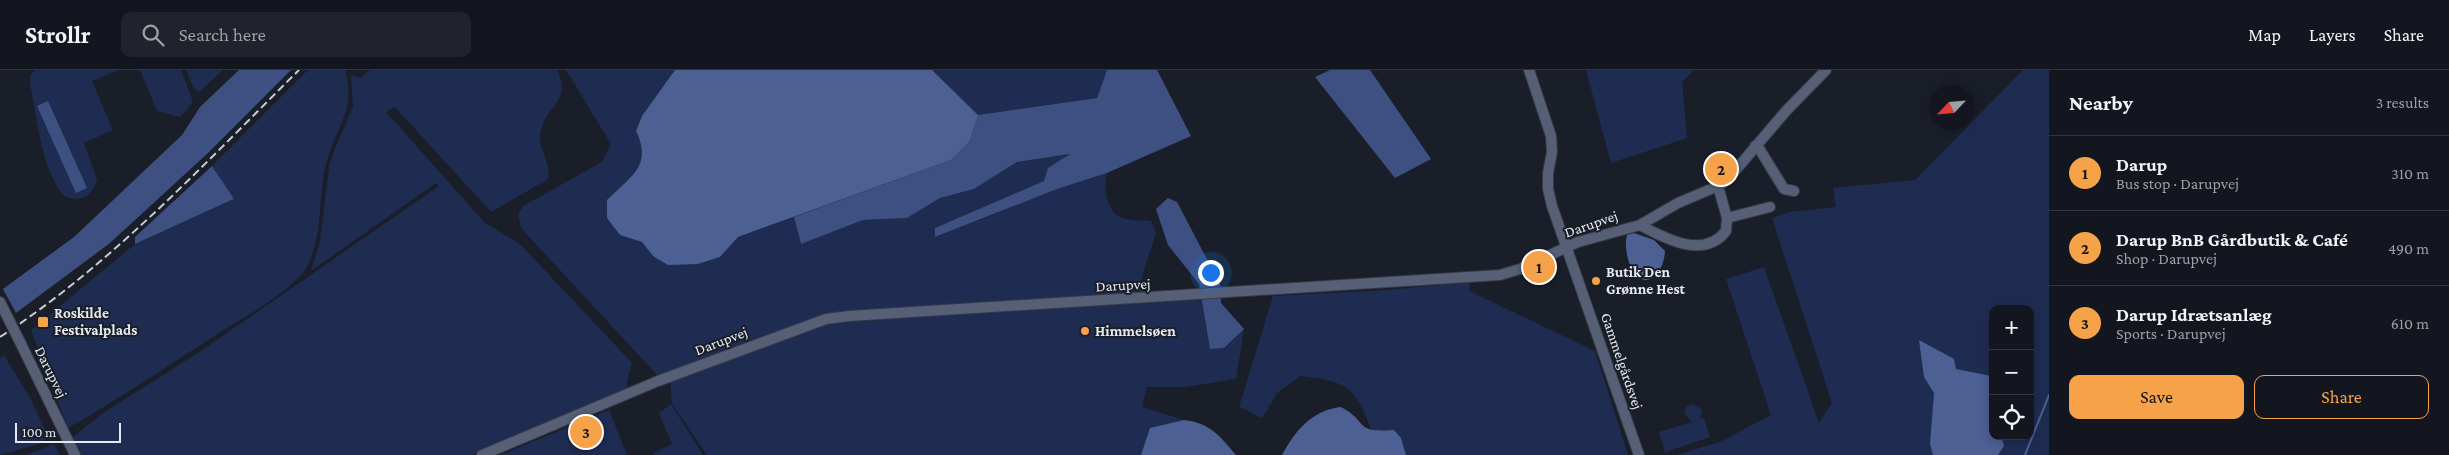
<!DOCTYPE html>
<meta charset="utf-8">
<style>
body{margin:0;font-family:"Crimson Pro",serif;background:#21232c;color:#f1f3f6}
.controls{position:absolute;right:15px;bottom:15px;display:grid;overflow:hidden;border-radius:10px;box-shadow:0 2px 12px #0003}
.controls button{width:45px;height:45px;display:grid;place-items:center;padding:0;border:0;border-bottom:1px solid #33353d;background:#14161f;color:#f1f3f6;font:25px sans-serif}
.compass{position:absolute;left:1929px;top:15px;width:45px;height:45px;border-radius:50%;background:#14161f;box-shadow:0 2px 12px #0003;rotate:244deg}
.scale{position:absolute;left:15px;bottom:12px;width:106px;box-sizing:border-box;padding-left:5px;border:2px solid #e6e9f0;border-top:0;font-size:14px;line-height:18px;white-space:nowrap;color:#e6e9f0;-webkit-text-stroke:4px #1a1e29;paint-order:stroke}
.you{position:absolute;left:1210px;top:202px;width:18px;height:18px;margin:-12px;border:4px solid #fff;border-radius:50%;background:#1a73e8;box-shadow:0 0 0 8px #1a73e833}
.badge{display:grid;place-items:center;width:32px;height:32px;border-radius:50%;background:#f6a248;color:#111;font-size:16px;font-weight:700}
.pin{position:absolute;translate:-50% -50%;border:2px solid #fff;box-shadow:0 1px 5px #0006}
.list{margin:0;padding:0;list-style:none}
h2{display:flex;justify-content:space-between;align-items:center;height:65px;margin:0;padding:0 20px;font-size:21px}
h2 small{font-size:16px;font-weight:400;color:#9d9fa4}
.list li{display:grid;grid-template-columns:32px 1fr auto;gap:15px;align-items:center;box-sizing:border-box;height:75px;padding:0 20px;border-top:1px solid #33353d}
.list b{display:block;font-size:19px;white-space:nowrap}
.list p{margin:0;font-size:16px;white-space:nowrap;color:#9d9fa4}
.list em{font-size:16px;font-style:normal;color:#9d9fa4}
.actions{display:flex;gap:10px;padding:15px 20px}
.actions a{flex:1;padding:11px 0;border:1px solid #f6a248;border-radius:10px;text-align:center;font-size:18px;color:#f6a248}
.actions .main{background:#f6a248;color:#111}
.icon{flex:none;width:28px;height:28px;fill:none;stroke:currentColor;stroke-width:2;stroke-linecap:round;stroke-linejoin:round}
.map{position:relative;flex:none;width:2049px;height:385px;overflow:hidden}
header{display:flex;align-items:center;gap:30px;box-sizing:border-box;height:70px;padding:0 25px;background:#14161f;border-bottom:1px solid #33353d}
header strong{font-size:24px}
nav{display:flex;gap:28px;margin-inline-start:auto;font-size:18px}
.search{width:350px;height:45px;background:#21232c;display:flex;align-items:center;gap:12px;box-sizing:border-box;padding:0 18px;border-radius:10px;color:#9d9fa4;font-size:19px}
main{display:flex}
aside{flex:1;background:#14161f}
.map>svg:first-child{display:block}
</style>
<header>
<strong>Strollr</strong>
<div class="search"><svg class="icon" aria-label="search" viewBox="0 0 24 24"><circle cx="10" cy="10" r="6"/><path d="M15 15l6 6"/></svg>Search here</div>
<nav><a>Map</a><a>Layers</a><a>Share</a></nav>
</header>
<main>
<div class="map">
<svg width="2049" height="385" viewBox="0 0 2049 385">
<rect width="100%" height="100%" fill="#1a1e29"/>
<path fill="#1f2c52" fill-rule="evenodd" d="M35 0H119L92 11 113 60 84 73 97 110C93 126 79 133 64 126 40 96 38 50 30 14V6Z
M140 0H181L193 32 180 47 157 41Z
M186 0H223L199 22 193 17Z
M308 0H345C357 40 335 57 326 94 318 126 323 165 308 195 296 219 243 248 219 263 177 290 136 317 94 343L68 358 31 260 135 174 233 130 212 96Z
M370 0H557C572 31 548 34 541 60 536 78 552 91 548 109L491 142 395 37 386 42 485 153 520 174 632 293 627 311V320L472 385H78L72 368 103 343 201 281 439 116 436 113 311 201 320 171 329 97 335 78 353 37 351 5 361 8Z
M566 0H675L642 46 636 61C653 96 630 107 608 130L607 147 620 165 642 172 653 186 698 194 720 187 738 167 794 147 801 174 863 150 907 148 940 128 974 119 1017 92 1071 84 1044 111 935 158 936 167 1057 119 1107 103C1103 119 1106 146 1127 149 1134 151 1143 150 1151 151L1156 163 1143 203 1140 224 851 241 829 245 659 307 521 158 518 144 523 136 602 92 611 74Z
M932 0H1107L1097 28 978 45Z
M1586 0H1694L1682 12 1687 68 1611 93Z
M2023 0H2049V385H1676L1720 372 1771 345 1726 209 1764 197 1819 353 1832 333 1772 148 1790 142 1836 137 1833 118 1915 110ZM1993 239H2030V366H1993Z
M1470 212 1469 221 1595 281 1628 385H1406L1401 368 1394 360 1372 361C1354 315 1348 312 1300 306L1278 322 1262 348 1239 337 1273 226 1387 220Z
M1201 229 1210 279 1224 278 1244 259 1236 309 1185 317H1147L1142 337 1184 350 1150 358 1141 385H707L672 334 670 310 824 253 847 250Z
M4 285 30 328 49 368 36 375 0 385V288Z
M671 334 703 385H654L653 383 672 374 659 343Z
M1693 334 1700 338 1702 343 1699 349 1704 348 1710 367 1665 382 1659 362 1692 352 1684 343 1686 337Z
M609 340 627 385H501Z
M54 374 60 385H27Z"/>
<path fill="#3e5082" d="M239 0H291L208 83 110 173 16 243 3 219 74 167 182 65 200 37Z
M1107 0H1157L1191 66 1107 103 1057 119 935 167V158L1044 111 1048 98 1070 84 1017 92 974 119 940 128 907 148 863 150 801 174 794 147 951 90 970 71 978 45 1097 28Z
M1330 0H1370L1431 89 1395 108 1315 7Z
M48 31 87 118 76 123 37 36Z
M212 96 234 129 135 174V167Z
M1168 128 1177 132 1220 214 1221 233 1244 259 1224 278 1210 279 1199 214 1168 175 1156 139Z"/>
<path fill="#4d6093" d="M675 0H932L978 45 970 71 951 90 738 167 720 187 698 194 668 195 653 186 642 172 620 165 607 148V130C630 107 653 96 636 61L642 46Z
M1634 163 1654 170 1665 181C1663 213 1635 224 1627 185 1626 177 1625 173 1627 165Z
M1919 270 1954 289 1956 299 1991 306 1993 366H2001L2004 376 1998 385H1933L1930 374 1934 323 1924 307Z
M1341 337C1369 352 1353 363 1394 360L1401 368 1406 385H1282C1295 361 1312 340 1341 337Z
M1184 350C1210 353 1220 366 1236 385H1141L1150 358Z"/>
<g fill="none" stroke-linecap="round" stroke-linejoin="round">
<path stroke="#4d6093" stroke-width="2" d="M2025 385 2049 325"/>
<g stroke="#373a45" stroke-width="12">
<path id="minor" d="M1529 0 1551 66 1552 82 1548 103V119L1552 136 1639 385
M1755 76 1760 80 1784 119 1794 121
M1727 148 1770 137
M1640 155C1664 168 1704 190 1726 161L1727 148 1718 116
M0 232 6 244
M21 274 75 385
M482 385 658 311 826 249 849 246 1500 205 1520 199 1578 172 1640 155 1678 133 1718 116 1728 109 1786 41 1826 0"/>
</g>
<use href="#minor" stroke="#565f76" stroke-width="10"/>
<path stroke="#c8cbd3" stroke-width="2" stroke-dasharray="8 4" stroke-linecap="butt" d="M0 267C112 194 204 94 299 0"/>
<g stroke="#373a45" stroke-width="12" stroke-linecap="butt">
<path id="minor-bridge" d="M6 244 21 274"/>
</g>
<use href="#minor-bridge" stroke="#565f76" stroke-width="10"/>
</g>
<g fill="#f6a248" stroke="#1a1e29" stroke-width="2">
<circle cx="1596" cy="211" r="5"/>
<rect x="37" y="246" width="12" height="12" rx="2.5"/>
<circle cx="1085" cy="261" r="5"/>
</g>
<g text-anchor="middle" stroke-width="4" stroke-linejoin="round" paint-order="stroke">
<g font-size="15" fill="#e6e9f0" stroke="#1a1e29">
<text transform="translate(1591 154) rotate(-19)" y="5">Darupvej</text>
<text transform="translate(1123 215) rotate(-3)" y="5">Darupvej</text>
<text transform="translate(721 271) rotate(-21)" y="5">Darupvej</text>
<text transform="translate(1622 291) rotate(71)" y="5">Gammelgårdsvej</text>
<text transform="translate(51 302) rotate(64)" y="5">Darupvej</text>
</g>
<g font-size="15" font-weight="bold" fill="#e6e9f0" stroke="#1a1e29" text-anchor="start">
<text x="1606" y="207">Butik Den<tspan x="1606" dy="17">Grønne Hest</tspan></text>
<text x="54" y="248">Roskilde<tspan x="54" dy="17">Festivalplads</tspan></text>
<text x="1095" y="266">Himmelsøen</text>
</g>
</g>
</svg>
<div class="controls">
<button>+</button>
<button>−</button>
<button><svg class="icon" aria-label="locate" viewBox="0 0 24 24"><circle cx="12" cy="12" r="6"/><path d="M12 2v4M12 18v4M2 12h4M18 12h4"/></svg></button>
</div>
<svg class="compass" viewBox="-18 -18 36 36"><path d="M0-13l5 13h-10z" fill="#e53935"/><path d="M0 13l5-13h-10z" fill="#9d9fa4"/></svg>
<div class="scale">100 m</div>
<div class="you"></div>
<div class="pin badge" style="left:1539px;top:197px">1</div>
<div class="pin badge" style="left:1721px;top:99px">2</div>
<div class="pin badge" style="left:586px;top:362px">3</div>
</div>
<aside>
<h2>Nearby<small>3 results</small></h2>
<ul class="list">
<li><span class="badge">1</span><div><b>Darup</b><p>Bus stop · Darupvej</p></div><em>310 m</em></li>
<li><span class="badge">2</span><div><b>Darup BnB Gårdbutik &amp; Café</b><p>Shop · Darupvej</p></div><em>490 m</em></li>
<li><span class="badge">3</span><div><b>Darup Idrætsanlæg</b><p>Sports · Darupvej</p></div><em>610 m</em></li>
</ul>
<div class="actions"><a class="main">Save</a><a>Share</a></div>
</aside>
</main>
